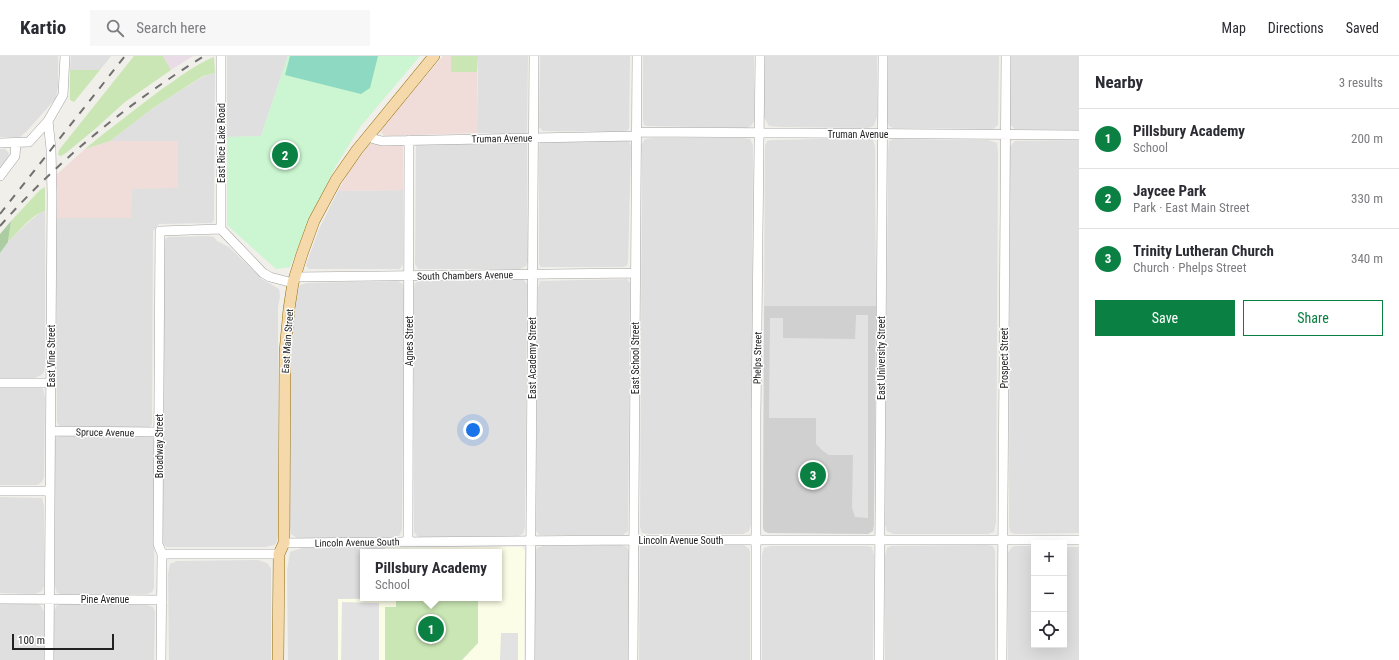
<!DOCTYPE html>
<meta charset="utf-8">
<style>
body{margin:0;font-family:"Roboto Condensed",sans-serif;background:#f7f7f7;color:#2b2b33}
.controls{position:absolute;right:12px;bottom:12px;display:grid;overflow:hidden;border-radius:0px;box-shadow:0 4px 16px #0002}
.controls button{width:36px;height:36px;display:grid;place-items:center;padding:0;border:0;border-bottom:1px solid #e1e1e2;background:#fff;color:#2b2b33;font:20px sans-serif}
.scale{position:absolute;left:12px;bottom:10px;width:102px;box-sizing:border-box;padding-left:4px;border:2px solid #222;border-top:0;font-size:11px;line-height:14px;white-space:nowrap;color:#222;-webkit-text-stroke:3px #fff;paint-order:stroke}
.you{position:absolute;left:473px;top:374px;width:14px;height:14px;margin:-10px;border:3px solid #fff;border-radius:50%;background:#1a73e8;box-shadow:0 0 0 6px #1a73e833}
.badge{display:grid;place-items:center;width:26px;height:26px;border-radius:50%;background:#0b8043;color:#fff;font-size:13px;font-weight:700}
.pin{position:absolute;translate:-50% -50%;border:2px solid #fff;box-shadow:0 1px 4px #0006}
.popup{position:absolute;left:360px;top:493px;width:142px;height:52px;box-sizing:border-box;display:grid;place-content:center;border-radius:0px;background:#fff;filter:drop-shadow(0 1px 3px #0005);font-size:13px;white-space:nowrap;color:#7c7c81}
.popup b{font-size:15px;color:#2b2b33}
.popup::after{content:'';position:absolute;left:50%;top:100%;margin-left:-8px;border:8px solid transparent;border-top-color:#fff}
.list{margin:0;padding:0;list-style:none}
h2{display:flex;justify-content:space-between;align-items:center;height:52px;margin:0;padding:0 16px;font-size:17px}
h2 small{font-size:13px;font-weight:400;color:#7c7c81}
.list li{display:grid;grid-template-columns:26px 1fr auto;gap:12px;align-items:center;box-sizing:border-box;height:60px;padding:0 16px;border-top:1px solid #e1e1e2}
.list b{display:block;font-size:15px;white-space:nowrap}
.list p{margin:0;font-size:13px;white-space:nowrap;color:#7c7c81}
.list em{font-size:13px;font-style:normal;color:#7c7c81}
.actions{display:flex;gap:8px;padding:12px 16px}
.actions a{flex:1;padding:9px 0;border:1px solid #0b8043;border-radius:0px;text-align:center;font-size:14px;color:#0b8043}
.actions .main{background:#0b8043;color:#fff}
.icon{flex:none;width:22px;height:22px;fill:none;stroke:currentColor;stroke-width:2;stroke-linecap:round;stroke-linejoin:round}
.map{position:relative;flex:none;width:1079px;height:604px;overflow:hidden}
header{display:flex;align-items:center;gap:24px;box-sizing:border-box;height:56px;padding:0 20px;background:#fff;border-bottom:1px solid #e1e1e2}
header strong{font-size:19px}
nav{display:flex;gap:22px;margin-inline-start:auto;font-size:14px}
.search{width:280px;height:36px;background:#f7f7f7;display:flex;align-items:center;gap:10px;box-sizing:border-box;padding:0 14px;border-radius:0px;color:#7c7c81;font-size:15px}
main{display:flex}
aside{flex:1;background:#fff}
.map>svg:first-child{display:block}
</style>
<header>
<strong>Kartio</strong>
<div class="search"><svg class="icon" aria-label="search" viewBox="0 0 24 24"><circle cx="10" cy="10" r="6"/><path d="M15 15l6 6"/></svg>Search here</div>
<nav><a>Map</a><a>Directions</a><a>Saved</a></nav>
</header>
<main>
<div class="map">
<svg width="1079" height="604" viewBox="0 0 1079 604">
<rect width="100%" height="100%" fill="#f1efe9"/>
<path fill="#e0dfdf" d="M0 0H58V30L56 42 27 75 20 81H0Z
M71 0H111L100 14H70Z
M227 0H288L261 80 227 81Z
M478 0H528L527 76 525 78 477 77Z
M540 0H630L629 73 625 76 543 75 539 71Z
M643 0H754V65L751 70 746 72 647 70 644 69 643 64Z
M764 0H877V60L874 70 867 72 781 71 769 70 764 61Z
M888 0H999L998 69 993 73H987L893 72 889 70 887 65Z
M1011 0H1079V74L1015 73 1010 68Z
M215 17 214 164 212 167 159 168 153 175 152 369 148 372 59 370 57 366 56 162H130L132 133 178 85H110L153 52 204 20Z
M653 82H743L750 83 753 89 751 468 749 475 743 478H649L642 477 640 471 642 102 641 89 645 83Z
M867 82 873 83 875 91 876 250H764L765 90 767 85 772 84Z
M894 83 988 84 997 87 998 97 996 466 994 476 988 478H893L887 475 885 469 888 96 889 85Z
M624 84 629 85 631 90 628 205 627 210 622 211H541L539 208V92L540 87 544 85Z
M1079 84V477L1015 478 1010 476 1009 469 1010 91 1015 85Z
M525 85 527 88 528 205 526 210 520 213H418L415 208 416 89Z
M0 93H5L9 97 8 103 0 114Z
M403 134V208L400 213H309L306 210 307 206 319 173 338 135Z
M45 155V309L44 316 41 319 35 322H0V197L8 186 31 164 41 156Z
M207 180 214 181 217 185 229 191 262 223 279 233 280 240 278 251V479L277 486 274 489 265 491H166L162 487 164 184 168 181Z
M519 222 523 223 527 228 525 471 523 478 518 480 420 481 417 480 414 476V233L415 227 419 225Z
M627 223 630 227 628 475 623 479H539L536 475 538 232 540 225Z
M398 225 403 228 404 234 402 474 399 480 393 481 297 482 291 478 290 471 291 297 292 274 298 235 300 229 306 227Z
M39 331 43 333 45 341 44 421 42 426 37 429H0V332Z
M63 379 152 380 155 387 154 532 152 536 147 538H62L57 537 55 530V385L56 381Z
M0 441 42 442 44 450V530L42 535 35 538 0 537Z
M621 489 627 491 629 496 628 604H535V497L537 492 543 490Z
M644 489H744L749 493 750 497V604H639L640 497V491Z
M987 489 993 490 995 495V604H885V500L887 492 891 490Z
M770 490H867L872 491 874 499 873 604H762V499L764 492Z
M1014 490H1034V589H1064V491H1079V604H1008V497L1011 492Z
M302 492H385L386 496H363V542L386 543H338V604H288L287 514 290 496Z
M258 504 267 507 271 512V604H169L168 518 170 508 177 505Z
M63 547 147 549 153 551 155 556 154 604H54V555L57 549Z
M0 548H38L41 550 44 556V604H0Z"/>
<path fill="#f0ddda" d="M443 0H451V16H477V77L384 80 381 76 383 71Z
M110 85H178V132L132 133 131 162H56V119L85 93Z
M373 87H402L403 92V134L338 135 350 114 370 88Z"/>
<path fill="#e9dce6" d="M163 0H193L171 14Z"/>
<path fill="#fcfde6" d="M522 491 525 495 524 604H338V543L499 542V496H386L385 492Z"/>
<path fill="#d0d0d0" d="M764 250H876L874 468 873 475 868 478 768 477 764 475 763 471Z"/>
<path fill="#cae6b4" d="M134 0H163L171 14 125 46 95 73 66 97 61 100 58 99 59 94Z
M451 0H478L477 16H451Z
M214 1 215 17 203 20 153 52 110 85 85 93C110 72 136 53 162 33 177 23 197 7 214 1Z
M70 14H100L74 46 70 44Z
M45 131V155C33 157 17 178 8 186L11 165 40 134Z
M396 542H478V587L462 604H385V551H396Z"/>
<path fill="#accda2" d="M11 165 8 186 0 197V178Z"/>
<path fill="#cbf6d1" d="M288 0H420L360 71 336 110 311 159 290 211 276 213 227 169V81L261 80Z"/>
<path fill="#8ed9c1" d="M290 0H378L370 32 361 38 285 19Z"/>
<path fill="#e2e2e2" d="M856 259H868V462L855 461 852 452 853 399H829L823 395 816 388V362H769L770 262H783V282L855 283Z
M342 546 379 547V604H341Z
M501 577H518V604H500Z"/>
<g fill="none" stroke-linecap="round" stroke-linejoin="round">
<g stroke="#a3a3a3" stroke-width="10">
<path id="minor" d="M636 76 1079 79
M368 80 374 83 382 85 636 80
M0 87 29 86 48 65
M0 120 15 100 16 87
M221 173V0
M221 173 263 217 270 221 293 227
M295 221 636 217
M0 327H51
M50 375 159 376
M0 435H50
M408 486 409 84
M284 487 634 484H1079
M162 498H279
M0 543 162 544
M49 604 52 139 51 93 48 65 63 39 65 0
M161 604 162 498 158 488 160 175 221 173
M530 604 534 0
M633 604 637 0
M756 604V359L760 0
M879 604 883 0
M1002 604 1006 0"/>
</g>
<g stroke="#936e0d" stroke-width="12">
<path id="major" d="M278 604 279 498 284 487 285 296 289 253 293 227 302 198 314 165 336 124 357 94 434 0"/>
</g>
<use href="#minor" stroke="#fff" stroke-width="9"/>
<use href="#major" stroke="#f5d9aa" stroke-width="11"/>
<path stroke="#707070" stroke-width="2" stroke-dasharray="8 8" stroke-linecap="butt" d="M0 158 125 0
M0 170C59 103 129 47 204 0"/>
</g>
<g text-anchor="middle" stroke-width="3" stroke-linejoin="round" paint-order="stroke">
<g font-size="10" fill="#222" stroke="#fff">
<text x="858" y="82">Truman Avenue</text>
<text transform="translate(502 82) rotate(-1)" y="4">Truman Avenue</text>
<text transform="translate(221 87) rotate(-90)" y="4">East Rice Lake Road</text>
<text transform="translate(465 219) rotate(-1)" y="4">South Chambers Avenue</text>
<text transform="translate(287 285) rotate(-86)" y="4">East Main Street</text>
<text transform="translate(409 285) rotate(-90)" y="4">Agnes Street</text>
<text transform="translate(51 300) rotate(-90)" y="4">East Vine Street</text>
<text transform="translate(532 302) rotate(-90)" y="4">East Academy Street</text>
<text transform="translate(635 302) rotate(-90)" y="4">East School Street</text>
<text transform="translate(757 302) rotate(-89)" y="4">Phelps Street</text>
<text transform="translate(881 302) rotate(-90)" y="4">East University Street</text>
<text transform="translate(1004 302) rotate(-90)" y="4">Prospect Street</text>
<text transform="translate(105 376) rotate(1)" y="4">Spruce Avenue</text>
<text transform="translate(159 390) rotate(-90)" y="4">Broadway Street</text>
<text x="681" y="488">Lincoln Avenue South</text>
<text transform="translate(357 486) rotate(-1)" y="4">Lincoln Avenue South</text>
<text x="105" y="547">Pine Avenue</text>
</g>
</g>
</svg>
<div class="controls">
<button>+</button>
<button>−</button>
<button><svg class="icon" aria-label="locate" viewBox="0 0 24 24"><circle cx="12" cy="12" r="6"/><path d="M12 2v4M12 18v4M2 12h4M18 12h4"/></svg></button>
</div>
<div class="scale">100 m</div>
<div class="you"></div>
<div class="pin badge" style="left:431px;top:573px">1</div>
<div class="popup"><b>Pillsbury Academy</b>School</div>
<div class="pin badge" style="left:285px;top:99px">2</div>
<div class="pin badge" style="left:813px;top:419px">3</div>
</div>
<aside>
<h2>Nearby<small>3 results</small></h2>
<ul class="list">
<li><span class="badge">1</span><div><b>Pillsbury Academy</b><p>School</p></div><em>200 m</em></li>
<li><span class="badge">2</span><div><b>Jaycee Park</b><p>Park · East Main Street</p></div><em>330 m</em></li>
<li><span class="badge">3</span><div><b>Trinity Lutheran Church</b><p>Church · Phelps Street</p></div><em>340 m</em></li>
</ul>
<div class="actions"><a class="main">Save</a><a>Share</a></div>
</aside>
</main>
